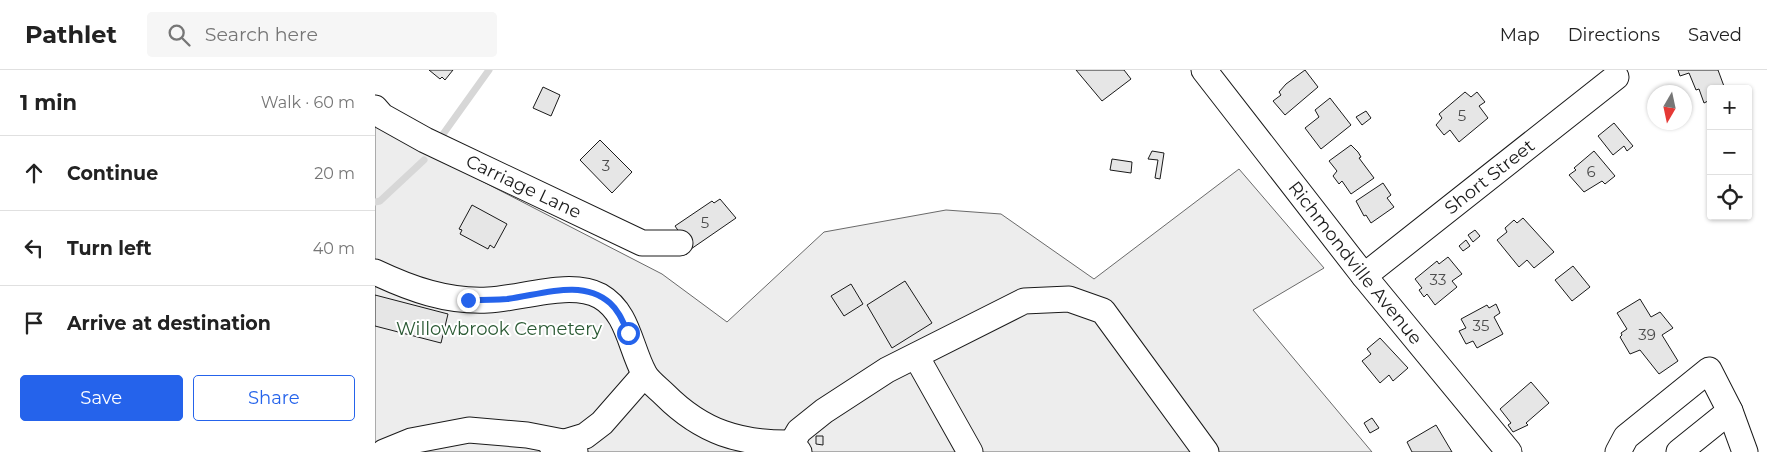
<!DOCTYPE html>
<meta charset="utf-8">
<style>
body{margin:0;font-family:Montserrat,sans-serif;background:#f6f6f6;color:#222}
.controls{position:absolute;right:15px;top:15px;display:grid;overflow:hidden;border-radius:5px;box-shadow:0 1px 4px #0004}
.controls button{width:45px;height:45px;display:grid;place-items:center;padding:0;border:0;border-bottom:1px solid #e0e0e0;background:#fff;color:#222;font:25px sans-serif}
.compass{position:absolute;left:1272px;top:15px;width:45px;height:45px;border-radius:50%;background:#fff;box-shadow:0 1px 4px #0004;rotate:189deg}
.stop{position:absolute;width:15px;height:15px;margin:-11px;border:4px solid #2563eb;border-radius:50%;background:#fff}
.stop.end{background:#2563eb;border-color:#fff;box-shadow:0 1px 5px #0008}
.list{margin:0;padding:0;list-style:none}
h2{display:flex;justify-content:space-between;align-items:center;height:65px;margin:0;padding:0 20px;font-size:21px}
h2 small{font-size:16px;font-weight:400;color:#767676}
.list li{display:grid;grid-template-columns:32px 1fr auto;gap:15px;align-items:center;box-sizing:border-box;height:75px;padding:0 20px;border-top:1px solid #e0e0e0}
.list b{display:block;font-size:19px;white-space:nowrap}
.list em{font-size:16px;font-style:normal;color:#767676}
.actions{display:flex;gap:10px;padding:15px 20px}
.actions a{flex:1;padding:11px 0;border:1px solid #2563eb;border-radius:5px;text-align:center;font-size:18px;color:#2563eb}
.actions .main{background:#2563eb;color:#fff}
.icon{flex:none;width:28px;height:28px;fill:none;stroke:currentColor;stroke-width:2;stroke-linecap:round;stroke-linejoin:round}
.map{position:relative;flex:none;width:1392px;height:382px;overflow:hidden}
header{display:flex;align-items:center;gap:30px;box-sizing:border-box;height:70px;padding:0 25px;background:#fff;border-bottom:1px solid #e0e0e0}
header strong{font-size:24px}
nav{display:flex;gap:28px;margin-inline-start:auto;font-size:18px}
.search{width:350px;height:45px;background:#f6f6f6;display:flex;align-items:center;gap:12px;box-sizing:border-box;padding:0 18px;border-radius:5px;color:#767676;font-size:19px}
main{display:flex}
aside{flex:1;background:#fff}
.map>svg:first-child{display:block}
</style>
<header>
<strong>Pathlet</strong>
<div class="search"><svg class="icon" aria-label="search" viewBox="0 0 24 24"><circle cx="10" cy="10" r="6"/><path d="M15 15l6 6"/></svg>Search here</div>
<nav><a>Map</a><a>Directions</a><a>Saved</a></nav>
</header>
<main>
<aside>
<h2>1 min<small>Walk · 60 m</small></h2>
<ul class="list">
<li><svg class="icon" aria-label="ahead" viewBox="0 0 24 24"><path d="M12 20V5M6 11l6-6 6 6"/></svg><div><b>Continue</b></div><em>20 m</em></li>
<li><svg class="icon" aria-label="left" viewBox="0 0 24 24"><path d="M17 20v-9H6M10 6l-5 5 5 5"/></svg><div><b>Turn left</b></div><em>40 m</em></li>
<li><svg class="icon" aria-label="arrive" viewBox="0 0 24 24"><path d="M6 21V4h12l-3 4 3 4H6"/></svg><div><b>Arrive at destination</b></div></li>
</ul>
<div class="actions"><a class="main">Save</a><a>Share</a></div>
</aside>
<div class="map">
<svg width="1392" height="382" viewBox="0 0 1392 382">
<rect width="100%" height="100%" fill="#fff"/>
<path fill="#ededed" stroke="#6a6a6a" d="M0 56 287 204 352 252 449 162 571 140 626 144 719 209 864 99 949 198 878 240 997 382H0Z"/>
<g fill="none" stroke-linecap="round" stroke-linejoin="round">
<path stroke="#d7d7d7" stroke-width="7" d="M66 67 114 0
M0 132 5 131 49 90"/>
</g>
<path fill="#e6e6e6" stroke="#1a1a1a" d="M54 0H78L70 10 67 7 65 9Z
M701 0H749L756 9 727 31Z
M930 0 943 17 910 45 898 31 906 25 904 22 911 14Z
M1303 0H1343L1350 19H1336V38L1333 31 1329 33 1324 19 1321 20 1314 3 1305 6Z
M168 17 185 25 176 46 158 38Z
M1090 22 1096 27 1102 22 1110 32 1104 36 1113 48 1084 72 1075 60 1069 65 1061 55 1067 48 1064 44Z
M955 28 976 55 946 79 930 58 944 47 940 40Z
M991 41 996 48 987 55 981 47Z
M1239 53 1258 76 1252 81 1249 76 1238 85 1223 66Z
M225 70 257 102 237 123 205 90Z
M976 75 983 82 986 87 984 88 999 108 976 124 967 111 964 114 958 106 962 101 954 91Z
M777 81 789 83 785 109 780 108 783 90 773 89Z
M1219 81 1240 106 1230 114 1227 111 1209 122 1194 105 1201 100 1199 98Z
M737 89 757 92 756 103 735 100Z
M1008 113 1016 125 1012 128 1019 137 996 153 991 145 989 146 981 131Z
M345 129 361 148 316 179 300 156 337 131 339 133Z
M97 135 132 154 119 178 115 175 113 179 85 164 87 160 84 159Z
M1148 148 1179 182 1159 198 1152 190 1144 197 1122 170 1132 162 1130 158 1139 150 1142 153Z
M1100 160 1105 166 1098 172 1093 165Z
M1091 170 1095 176 1088 181 1084 176Z
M1073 187 1087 204 1077 211 1082 217 1060 235 1052 224 1049 227 1044 220 1047 218 1040 209 1062 191 1064 194Z
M1198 196 1215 217 1197 231 1180 210Z
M530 211 557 253 517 278 492 235Z
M476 214 488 234 469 246 456 226Z
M0 225 73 244 66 273 0 256Z
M1265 229 1276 247 1285 242 1298 258 1287 265 1303 291 1284 304 1265 280 1255 284 1245 267 1247 265 1246 263 1252 259 1242 243Z
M1121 234 1125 243 1119 247 1128 264 1102 278 1098 271 1091 274 1084 261 1091 258 1086 249 1112 235 1114 238Z
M1005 268 1033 298 1018 311 1014 305 1005 313 987 291 996 284 992 279Z
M1156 312 1174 333 1151 353 1153 355 1138 362 1133 355 1136 353 1125 339Z
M997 348 1004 358 995 363 989 353Z
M1061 355 1077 382H1037L1032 372Z
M441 366H448V375L441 374Z"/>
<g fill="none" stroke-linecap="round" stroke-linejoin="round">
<g stroke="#1a1a1a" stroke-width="27">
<g id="minor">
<path id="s1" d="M829 0 989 206 1134 382"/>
<path id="s2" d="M0 38 7 46 50 70 267 173H305"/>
<path d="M0 202C36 219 72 232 113 230 145 229 195 210 225 226 253 242 255 277 269 303 273 311 283 318 290 325 327 362 365 374 417 373L424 382"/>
<path id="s3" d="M989 206 1241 7"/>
<path d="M541 286 595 382"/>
<path d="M417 373 424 361 449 341 512 300 649 231 694 229 728 241 831 382"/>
<path d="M177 376 210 366 227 353 269 305"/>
<path d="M9 382 36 371 94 360 152 365 188 372 200 382"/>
<path d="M1243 382 1251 367 1334 300 1355 341 1370 382"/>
<path d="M1304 382 1355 341"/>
</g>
</g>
<use href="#minor" stroke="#fff" stroke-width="25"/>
</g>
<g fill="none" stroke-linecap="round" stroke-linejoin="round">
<path stroke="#2563eb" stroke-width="6" d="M93 230C106 230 119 230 132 229 165 225 207 208 235 233 244 241 248 252 253 263"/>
</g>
<g text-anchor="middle" stroke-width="4" stroke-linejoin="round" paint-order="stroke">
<g font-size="15" fill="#4d4d4d">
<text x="1087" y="51">5</text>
<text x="231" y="101">3</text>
<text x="1216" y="107">6</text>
<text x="330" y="158">5</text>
<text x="1063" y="215">33</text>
<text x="1106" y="261">35</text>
<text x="1272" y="270">39</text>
</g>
<g font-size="18" fill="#1a1a1a" stroke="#fff">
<text dy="6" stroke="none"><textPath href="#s3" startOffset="160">Short Street</textPath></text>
<text dy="6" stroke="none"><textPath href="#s2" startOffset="169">Carriage Lane</textPath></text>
<text dy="6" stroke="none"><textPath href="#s1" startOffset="245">Richmondville Avenue</textPath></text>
</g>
<g font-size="18" fill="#2b5a34" stroke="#fff">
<text x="124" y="265">Willowbrook Cemetery</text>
</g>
</g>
</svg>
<div class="controls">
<button>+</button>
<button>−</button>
<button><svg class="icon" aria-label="locate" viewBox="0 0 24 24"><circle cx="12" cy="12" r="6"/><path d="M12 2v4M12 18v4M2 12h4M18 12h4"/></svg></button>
</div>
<svg class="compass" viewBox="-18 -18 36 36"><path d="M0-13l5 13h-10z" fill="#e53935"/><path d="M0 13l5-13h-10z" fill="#767676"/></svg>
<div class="stop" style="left:253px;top:263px"></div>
<div class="stop end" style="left:93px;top:230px"></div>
</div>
</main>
